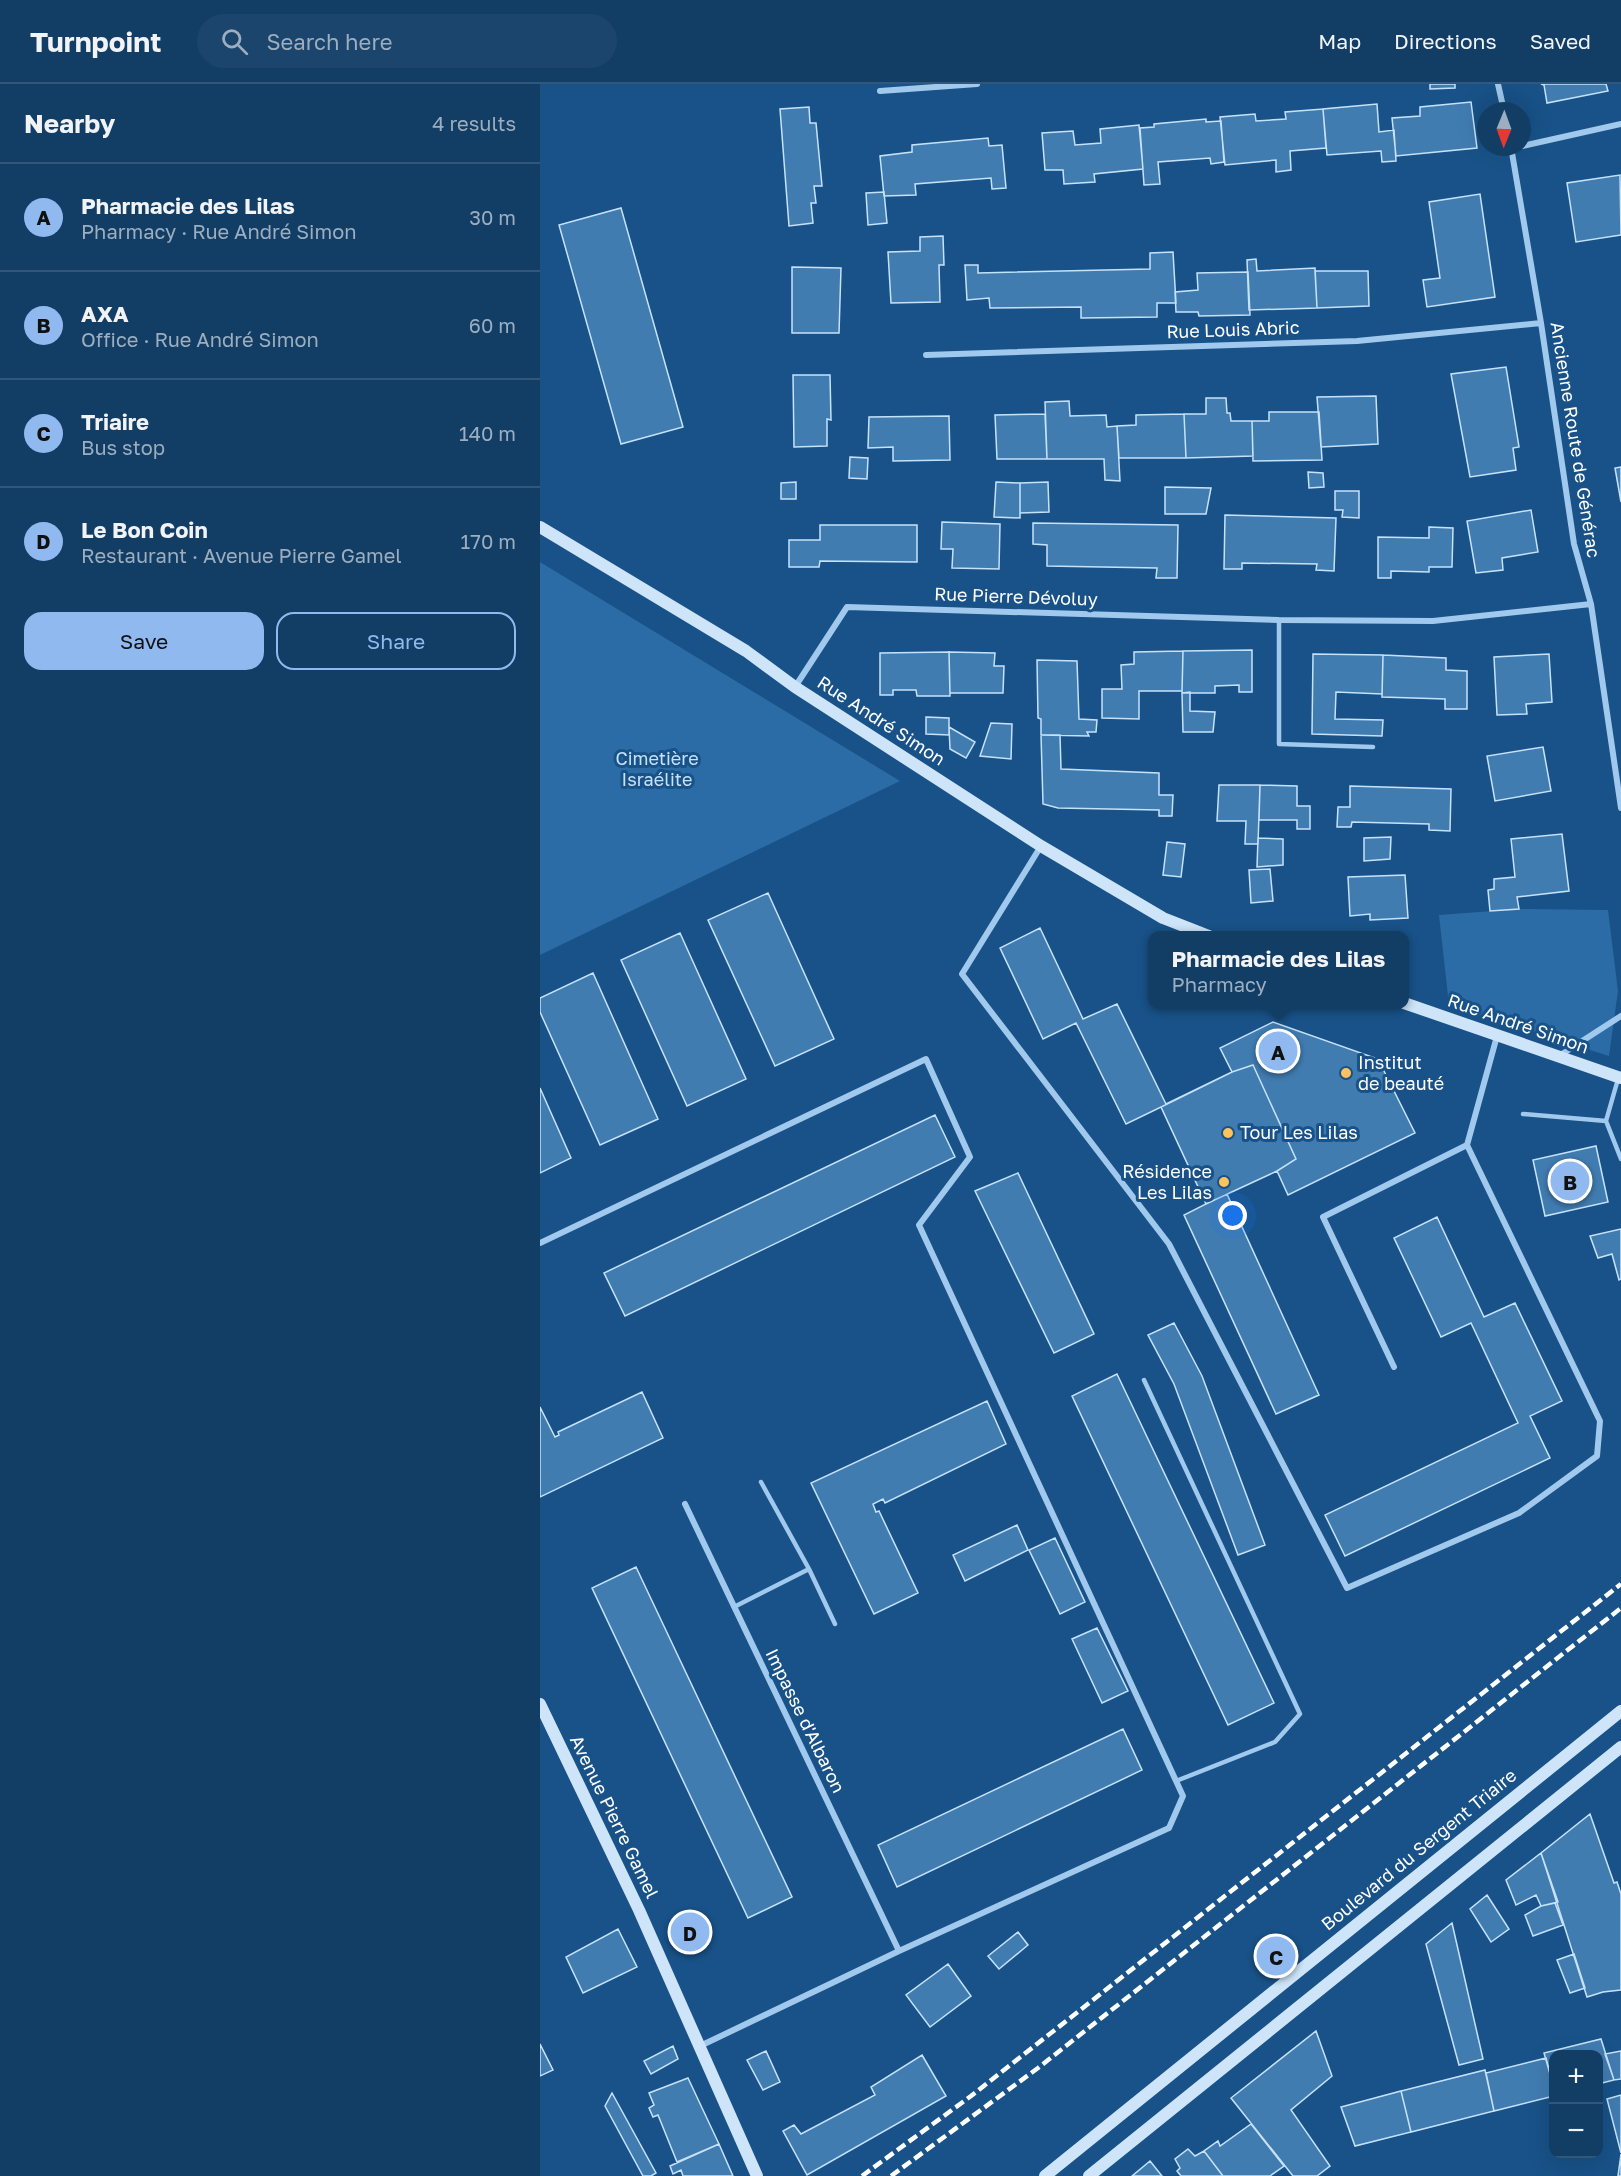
<!DOCTYPE html>
<meta charset="utf-8">
<style>
body{margin:0;font-family:"Golos Text",sans-serif;background:#1b456c;color:#f1f3f6}
.controls{position:absolute;right:18px;bottom:18px;display:grid;overflow:hidden;border-radius:12px;box-shadow:0 6px 24px #0002}
.controls button{width:54px;height:54px;display:grid;place-items:center;padding:0;border:0;border-bottom:2px solid #31577a;background:#123e66;color:#f1f3f6;font:30px sans-serif}
.compass{position:absolute;left:937px;top:18px;width:54px;height:54px;border-radius:50%;background:#123e66;box-shadow:0 6px 24px #0002;rotate:181deg}
.you{position:absolute;left:693px;top:1132px;width:21px;height:21px;margin:-15px;border:4px solid #fff;border-radius:50%;background:#1a73e8;box-shadow:0 0 0 9px #1a73e833}
.badge{display:grid;place-items:center;width:39px;height:39px;border-radius:50%;background:#90b9f0;color:#111;font-size:20px;font-weight:700}
.pin{position:absolute;translate:-50% -50%;border:3px solid #fff;box-shadow:0 2px 6px #0006}
.popup{position:absolute;left:608px;top:847px;width:261px;height:78px;box-sizing:border-box;display:grid;place-content:center;border-radius:12px;background:#123e66;filter:drop-shadow(0 2px 4px #0005);font-size:20px;white-space:nowrap;color:#9caebf}
.popup b{font-size:22px;color:#f1f3f6}
.popup::after{content:'';position:absolute;left:50%;top:100%;margin-left:-12px;border:12px solid transparent;border-top-color:#123e66}
.list{margin:0;padding:0;list-style:none}
h2{display:flex;justify-content:space-between;align-items:center;height:78px;margin:0;padding:0 24px;font-size:26px}
h2 small{font-size:20px;font-weight:400;color:#9caebf}
.list li{display:grid;grid-template-columns:39px 1fr auto;gap:18px;align-items:center;box-sizing:border-box;height:108px;padding:0 24px;border-top:2px solid #31577a}
.list b{display:block;font-size:22px;white-space:nowrap}
.list p{margin:0;font-size:20px;white-space:nowrap;color:#9caebf}
.list em{font-size:20px;font-style:normal;color:#9caebf}
.actions{display:flex;gap:12px;padding:18px 24px}
.actions a{flex:1;padding:14px 0;border:2px solid #90b9f0;border-radius:18px;text-align:center;font-size:21px;color:#90b9f0}
.actions .main{background:#90b9f0;color:#111}
.icon{flex:none;width:33px;height:33px;fill:none;stroke:currentColor;stroke-width:2;stroke-linecap:round;stroke-linejoin:round}
.map{position:relative;flex:none;width:1081px;height:2092px;overflow:hidden}
header{display:flex;align-items:center;gap:36px;box-sizing:border-box;height:84px;padding:0 30px;background:#123e66;border-bottom:2px solid #31577a}
header strong{font-size:28px}
nav{display:flex;gap:33px;margin-inline-start:auto;font-size:21px}
.search{width:420px;height:54px;background:#1b456c;display:flex;align-items:center;gap:15px;box-sizing:border-box;padding:0 21px;border-radius:33px;color:#9caebf;font-size:22px}
main{display:flex}
aside{flex:1;background:#123e66}
.map>svg:first-child{display:block}
</style>
<header>
<strong>Turnpoint</strong>
<div class="search"><svg class="icon" aria-label="search" viewBox="0 0 24 24"><circle cx="10" cy="10" r="6"/><path d="M15 15l6 6"/></svg>Search here</div>
<nav><a>Map</a><a>Directions</a><a>Saved</a></nav>
</header>
<main>
<aside>
<h2>Nearby<small>4 results</small></h2>
<ul class="list">
<li><span class="badge">A</span><div><b>Pharmacie des Lilas</b><p>Pharmacy · Rue André Simon</p></div><em>30 m</em></li>
<li><span class="badge">B</span><div><b>AXA</b><p>Office · Rue André Simon</p></div><em>60 m</em></li>
<li><span class="badge">C</span><div><b>Triaire</b><p>Bus stop</p></div><em>140 m</em></li>
<li><span class="badge">D</span><div><b>Le Bon Coin</b><p>Restaurant · Avenue Pierre Gamel</p></div><em>170 m</em></li>
</ul>
<div class="actions"><a class="main">Save</a><a>Share</a></div>
</aside>
<div class="map">
<svg width="1081" height="2092" viewBox="0 0 1081 2092">
<rect width="100%" height="100%" fill="#185288"/>
<path fill="#2b6ca6" d="M0 478 360 697 0 871Z
M979 825 1068 826 1078 907 1069 972 909 921 899 831Z"/>
<path fill="#417cb1" stroke="#c6e2fa" stroke-width="1.5" d="M890 0H915V4L890 5Z
M1001 0H1066L1068 7 1007 19 1004 1Z
M931 18 937 64 856 72 852 34 880 32V23Z
M837 20 839 48 854 46 856 77 842 78 841 67 787 71 783 25Z
M269 23 270 39H276L282 102H274L276 119H271L273 139 249 142 240 25Z
M783 25 786 64 750 67 751 86 736 88V76L685 81 680 33 715 30 716 37 746 35 745 28Z
M666 35V38L681 37 684 78 671 80 670 74 618 78 620 100 604 101 600 44 614 43V40Z
M599 41 603 85 554 90 555 98 524 100 523 86H505L502 49 533 47 535 61 561 59 560 45Z
M448 54 449 62 462 61 466 104 452 105 451 94 375 100 376 111 344 112 340 72 372 68V61Z
M1080 91 1081 151 1036 158 1027 99Z
M344 108 347 139 328 141 326 109Z
M940 110 955 213 887 223 883 196 900 194 889 118Z
M81 124 143 343 81 360 19 141Z
M403 152 404 181H399L400 218 351 219 348 168 380 167V153Z
M633 168 636 219H617V233L541 234V223L450 224 449 214 427 216 425 181H438V189L610 185V169Z
M716 175 717 187 775 184 777 224 709 226 707 176Z
M252 183 301 184 299 249H252Z
M775 187H828L829 222 777 224Z
M708 188 710 231 659 232 658 228H636L635 208 658 206 657 189Z
M966 283 979 363 973 364 976 386 930 393 911 290Z
M253 291H290L291 336 287 335V362L254 363Z
M836 312 838 360 781 363 777 313Z
M666 314H686L687 329H690L691 337H712L713 372 646 374 644 330H666Z
M529 317 530 332 566 331 567 343 577 342 580 397 565 396 564 375H507L505 318Z
M729 328H779L782 376 713 377 712 337H729Z
M505 330 507 375H457L455 331Z
M644 330 646 374H579L577 342 596 341V331Z
M409 332 410 376 353 377V363L328 364 329 333Z
M310 373 328 374 327 395 309 394Z
M1081 383V418L1075 384Z
M768 388 783 389 784 403 769 404Z
M256 398V415H241V399Z
M456 398 480 399V434L454 433Z
M508 398 509 428 480 429V399Z
M625 403 671 404 666 430H625Z
M795 407H819V434L802 433 803 426H795Z
M991 426 998 468 962 474 963 486 936 489 927 437Z
M685 431 796 434 794 487 776 486 777 480 702 479V485H684Z
M402 438 460 440 459 485 412 484 413 465H401Z
M493 439 638 441 637 494H616L617 484 507 482V461L493 460Z
M280 441H377V478L280 477 279 483H249V456H280Z
M889 443 913 444 912 483H889V488L851 487V494H838V453L889 454Z
M712 566V608H699V601L675 602V609H642L643 567Z
M643 567 642 607H599V635L562 634V605H582L581 581 594 580V568Z
M409 568 410 612H377L376 606H353V611H340V569Z
M409 568 455 569 454 582H464L463 609H410Z
M773 570 843 571 842 610 796 608 795 635 843 636 842 652 772 650Z
M1009 570 1012 618 986 620 987 630 957 631 954 573Z
M843 571 906 574V586L927 587V625H905V615L842 613Z
M497 576 537 577 539 635 557 636 556 648H547L549 652 501 651V635L498 634Z
M650 608V627L675 628 673 648H643L642 609Z
M386 633 409 634V651L386 650Z
M451 639 472 640 471 675 440 672Z
M409 643 435 658 426 674 410 665Z
M501 651H520L521 685 619 689V711H633L632 732H619V726L518 724 503 720Z
M1003 663 1011 707 955 717 947 672Z
M679 701H720L718 760H705L706 737H677Z
M720 701 757 702V722H770V745H757V736H719Z
M810 702 911 705 910 747 889 746V740L812 738 811 743H797L798 723H810Z
M1022 750 1029 807 977 813 979 825 950 827 948 806 954 805V795L975 793 971 755Z
M851 753 850 775 824 777V754Z
M718 754 743 755V781L717 783Z
M627 758 645 760 641 793 623 791Z
M730 785 733 817 711 819 709 786Z
M865 791 868 834 830 836V830L810 832 808 793Z
M228 809 294 955 235 982 168 836Z
M500 844 543 935 577 920 626 1020 692 988 680 964 733 938 838 975 875 1049 748 1111 737 1087 687 1110 779 1311 736 1330 644 1131 666 1120 621 1023 586 1040 536 939 503 955 460 864Z
M140 849 206 995 147 1022 81 876Z
M53 889 118 1035 60 1061 0 928V914Z
M713 981 756 1075 737 1087 666 1120 621 1023 692 988Z
M0 1004 31 1074 0 1089Z
M395 1031 415 1073 85 1232 64 1189Z
M1056 1062 1068 1118 1005 1132 993 1076Z
M478 1089 554 1250 514 1269 435 1107Z
M897 1133 944 1233 975 1219 1022 1317 990 1332 1010 1374 805 1472 785 1431 978 1339 931 1239 901 1253 854 1154Z
M1081 1145V1195L1079 1196 1072 1170 1058 1174 1050 1152Z
M634 1239 662 1292 725 1461 698 1471 634 1300 608 1251Z
M577 1290 734 1619 688 1641 532 1312Z
M102 1308 123 1354 0 1413V1323L15 1353 19 1351 18 1348Z
M447 1317 466 1360 345 1419 343 1415 333 1420 336 1428 339 1427 378 1509 334 1530 271 1399Z
M477 1441 488 1466 425 1497 413 1471Z
M515 1454 545 1518 520 1530 489 1466Z
M96 1483 252 1813 208 1834 52 1504Z
M557 1544 588 1607 562 1619 532 1555Z
M583 1645 602 1686 357 1803 338 1761Z
M1050 1730 1074 1799 1077 1798 1081 1810V1906L1063 1908 1047 1913 1001 1769Z
M1001 1769 1018 1818 1001 1822 996 1811 976 1821 966 1796Z
M947 1811 969 1845 951 1858 930 1825Z
M1015 1819 1023 1841 993 1852 985 1831 1001 1822Z
M156 1832 168 1860 152 1868 138 1842Z
M912 1839 943 1975 919 1981 886 1860Z
M78 1845 97 1883 43 1909 26 1873Z
M478 1848 488 1861 459 1885 448 1872Z
M1034 1870 1045 1904 1030 1909 1017 1876Z
M408 1880 431 1912 390 1943 366 1911Z
M776 1947 792 1992 751 2026 790 2082 777 2092H753L691 2014Z
M1061 1955 1074 1996 1058 2000V1970H1014V2004L1004 1969Z
M0 1960 13 1986 0 1992Z
M133 1962 138 1975 111 1990 104 1977Z
M226 1967 240 1998 223 2006 207 1976Z
M1081 1967V1995L1074 1996 1065 1970Z
M382 1971 406 2012 267 2091 243 2047 254 2041 261 2050 335 2011 331 2003Z
M1006 1974 1014 2004V2012L954 2027 946 1989Z
M945 1986 954 2027 871 2048 861 2007Z
M148 1994 179 2060 137 2078 118 2031 113 2033 109 2024 114 2021 109 2009Z
M861 2007 871 2048 815 2062 801 2023Z
M72 2009 116 2089 111 2092H103L65 2022Z
M1081 2011V2069L1067 2015Z
M711 2040 744 2082 730 2092H683L664 2067 678 2057 680 2062Z
M179 2060 193 2092H143L141 2086 133 2090 130 2082Z
M648 2065 655 2072 664 2067 683 2092H641L637 2087 640 2084 635 2075Z
M1081 2070V2092H1078Z
M610 2077 622 2092H592Z"/>
<g fill="none" stroke-linecap="round" stroke-linejoin="round">
<path stroke="#a0c9ed" stroke-width="4.5" d="M739 536V660L833 663
M1078 995 1066 1037 1081 1075
M983 1030 1066 1037
M604 1296 760 1630 735 1658 636 1697
M221 1398 269 1485
M194 1523 269 1485 295 1540"/>
<path stroke="#a0c9ed" stroke-width="6" d="M958 0 964 27
M340 7 437 0
M982 62 1081 40
M971 63 1001 239 1034 460 1051 520 1081 724
M386 271 817 257 1001 239
M255 603 307 523 739 536 893 537 1051 520
M501 762 422 890 629 1160 807 1504 979 1429 1057 1372 1060 1337 927 1061 957 952
M1019 972 1081 932
M0 1159 386 975 430 1073 379 1141 643 1712 629 1744 359 1867 160 1962
M854 1283 783 1133 927 1061
M145 1420 359 1867"/>
<path stroke="#cde4f9" stroke-width="12" d="M0 443 206 567 255 603 501 762 623 834 669 852
M864 919 1081 994
M0 1620 99 1826 217 2092
M505 2092 1081 1627
M549 2092 1081 1663"/>
<path stroke="#fff" stroke-width="4.5" stroke-dasharray="10 4.5" stroke-linecap="butt" d="M322 2092 431 2012 1081 1500
M351 2092 498 1984 1081 1524"/>
</g>
<g fill="#ffc25c" stroke="#185288" stroke-width="2">
<circle cx="806" cy="989" r="6"/>
<circle cx="688" cy="1049" r="6"/>
<circle cx="684" cy="1098" r="6"/>
</g>
<g text-anchor="middle" stroke-width="6" stroke-linejoin="round" paint-order="stroke">
<g font-size="18" fill="#fff" stroke="#185288">
<text transform="translate(693 246) rotate(-2)" y="6">Rue Louis Abric</text>
<text transform="translate(1035 356) rotate(81)" y="6">Ancienne Route de Générac</text>
<text transform="translate(476 513) rotate(2)" y="6">Rue Pierre Dévoluy</text>
<text transform="translate(341 637) rotate(33)" y="6">Rue André Simon</text>
<text transform="translate(978 940) rotate(19)" y="6">Rue André Simon</text>
<text transform="translate(265 1637) rotate(64)" y="6">Impasse d'Albaron</text>
<text transform="translate(74 1733) rotate(64)" y="6">Avenue Pierre Gamel</text>
<text transform="translate(879 1766) rotate(-39)" y="6">Boulevard du Sergent Triaire</text>
</g>
<g font-size="18" fill="#c6e2fa" stroke="#185288">
<text x="117" y="681">Cimetière<tspan x="117" dy="21">Israélite</tspan></text>
</g>
<g font-size="18" fill="#fff" stroke="#185288" text-anchor="start">
<text x="818" y="985">Institut<tspan x="818" dy="21">de beauté</tspan></text>
<text x="700" y="1055">Tour Les Lilas</text>
<text x="672" y="1094" text-anchor="end">Résidence<tspan x="672" dy="21">Les Lilas</tspan></text>
</g>
</g>
</svg>
<div class="controls">
<button>+</button>
<button>−</button>
</div>
<svg class="compass" viewBox="-18 -18 36 36"><path d="M0-13l5 13h-10z" fill="#e53935"/><path d="M0 13l5-13h-10z" fill="#9caebf"/></svg>
<div class="you"></div>
<div class="pin badge" style="left:738px;top:967px">A</div>
<div class="popup"><b>Pharmacie des Lilas</b>Pharmacy</div>
<div class="pin badge" style="left:1030px;top:1097px">B</div>
<div class="pin badge" style="left:736px;top:1872px">C</div>
<div class="pin badge" style="left:150px;top:1848px">D</div>
</div>
</main>
